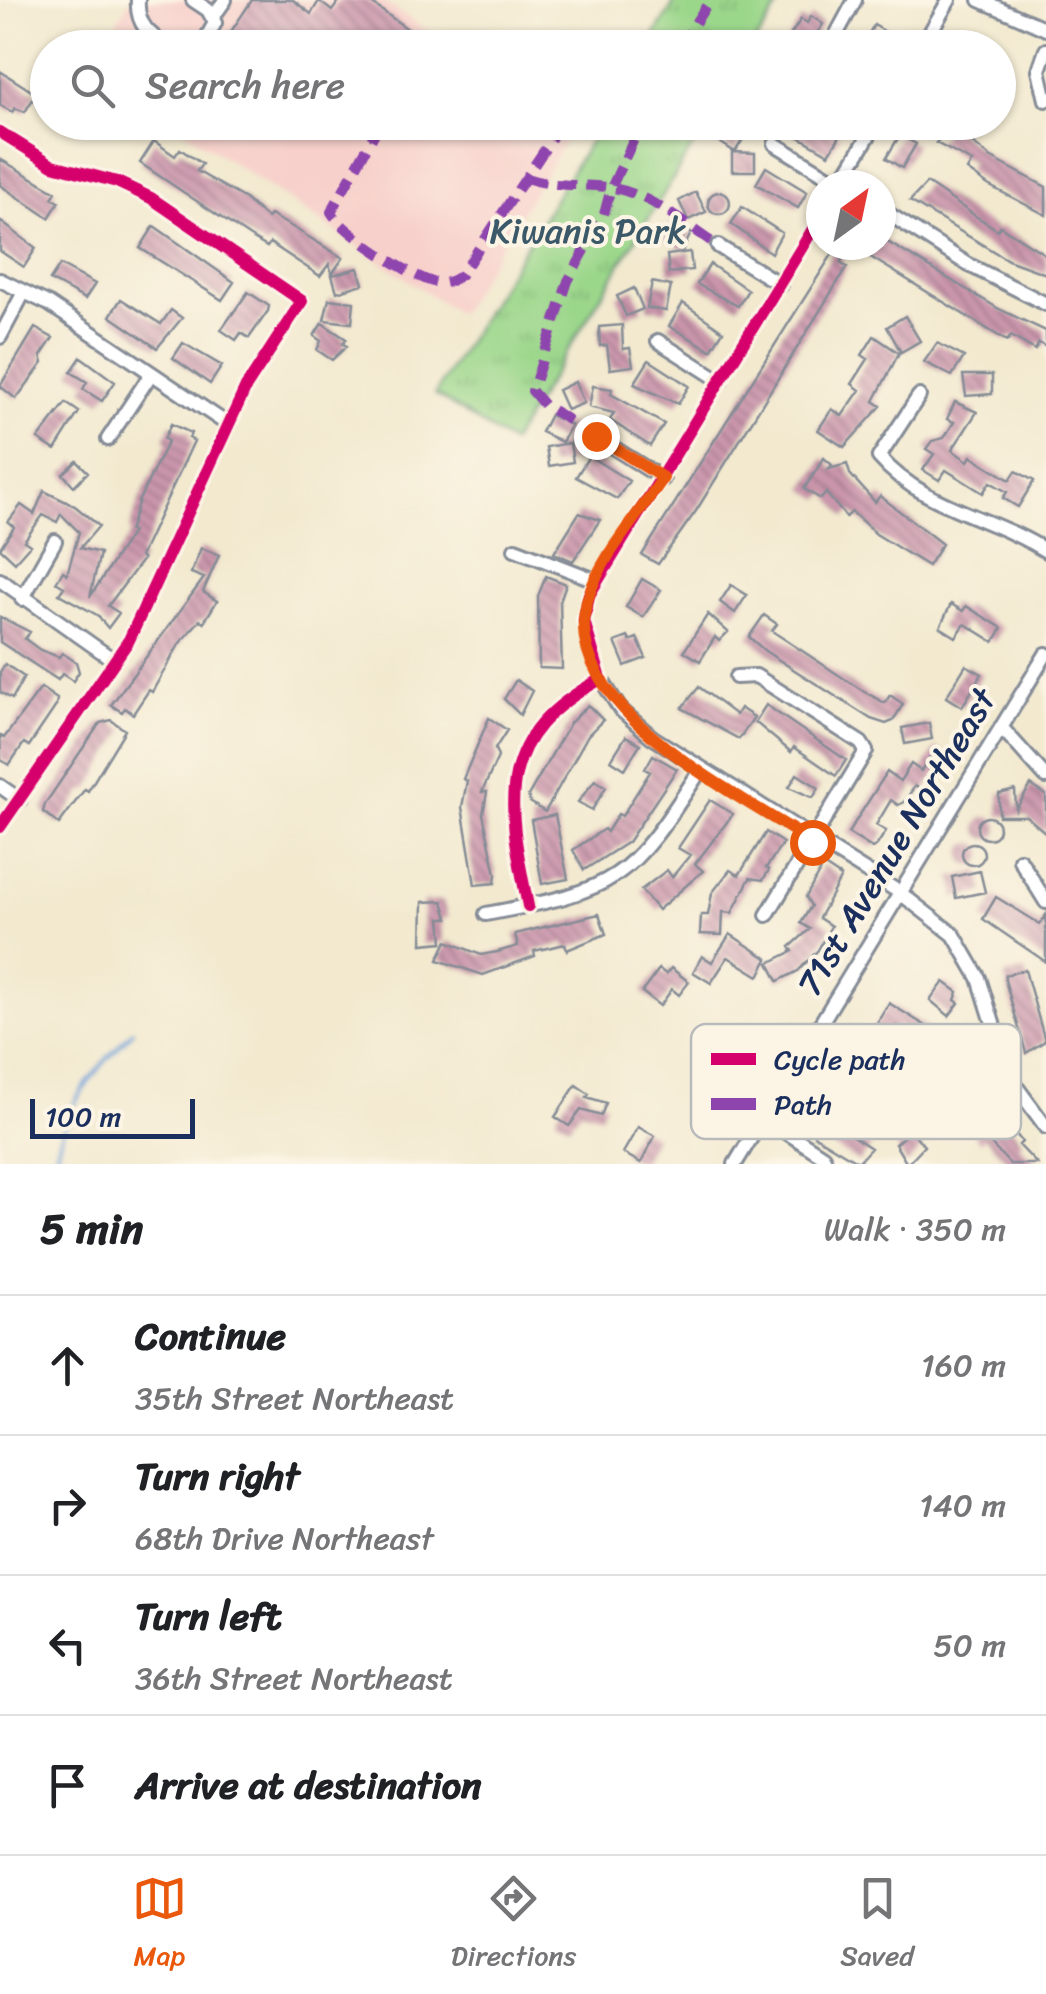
<!DOCTYPE html>
<meta charset="utf-8">
<style>
body{margin:0;font-family:Sriracha,sans-serif;background:#f2f2f2;color:#202124}
.compass{position:absolute;left:806px;top:170px;width:90px;height:90px;border-radius:50%;background:#fff;box-shadow:0 2px 8px #0004;rotate:33deg}
.scale{position:absolute;left:30px;bottom:25px;width:165px;box-sizing:border-box;padding-left:10px;border:5px solid #1b2f5e;border-top:0;font-size:28px;line-height:35px;white-space:nowrap;color:#1b2f5e;-webkit-text-stroke:8px #fcf5e5;paint-order:stroke}
.stop{position:absolute;width:30px;height:30px;margin:-22px;border:8px solid #ea580c;border-radius:50%;background:#fff}
.stop.end{background:#ea580c;border-color:#fff;box-shadow:0 2px 10px #0008}
.list{margin:0;padding:0;list-style:none}
h2{display:flex;justify-content:space-between;align-items:center;height:130px;margin:0;padding:0 40px;font-size:42px}
h2 small{font-size:32px;font-weight:400;color:#757577}
.list li{display:grid;grid-template-columns:65px 1fr auto;gap:30px;align-items:center;box-sizing:border-box;height:140px;padding:0 40px;border-top:2px solid #e0e0e0}
.list b{display:block;font-size:38px;white-space:nowrap}
.list p{margin:0;font-size:32px;white-space:nowrap;color:#757577}
.list em{font-size:32px;font-style:normal;color:#757577}
.icon{flex:none;width:55px;height:55px;fill:none;stroke:currentColor;stroke-width:2;stroke-linecap:round;stroke-linejoin:round}
.map{position:relative;flex:none;width:1046px;height:1164px;overflow:hidden}
.search{position:absolute;background:#fff;box-shadow:0 2px 8px #0004;left:30px;right:30px;top:30px;height:110px;display:flex;align-items:center;gap:25px;box-sizing:border-box;padding:0 35px;border-radius:55px;color:#757577;font-size:38px}
.sheet{height:690px;background:#fff}
nav{display:flex;justify-content:space-around;align-items:center;box-sizing:border-box;height:140px;border-top:2px solid #e0e0e0;background:#fff;font-size:28px;color:#757577}
nav a{display:grid;justify-items:center;gap:5px}
nav .on{color:#ea580c}
.map>svg:first-child{display:block}
</style>
<div class="map">
<svg width="1046" height="1164" viewBox="0 0 1046 1164">
<defs>
<pattern id="grass-tufts" width="24" height="20" patternUnits="userSpaceOnUse" patternTransform="scale(2.5)"><rect width="24" height="20" fill="#9bd78b"/><path d="M3 7l-1-3M5 7V3M7 7l1-3M15 17l-1-3M17 17v-4M19 17l1-3" fill="none" stroke="#85b97a"/></pattern>
<pattern id="building-back-hatch" width="6" height="6" patternUnits="userSpaceOnUse" patternTransform="scale(2.5)"><rect width="6" height="6" fill="#cb96ac"/><path d="M-1 5l2 2M0 0l6 6M5-1l2 2" fill="none" stroke="#a47b8f"/></pattern>
</defs>
<rect width="100%" height="100%" fill="#fcf5e5"/>
<filter id="ink" filterUnits="userSpaceOnUse"><feTurbulence type="fractalNoise" baseFrequency=".01" numOctaves="2"/><feDisplacementMap in="SourceGraphic" scale="20" xChannelSelector="R" yChannelSelector="G"/><feConvolveMatrix kernelMatrix="1 2 1 2 8 2 1 2 1" color-interpolation-filters="sRGB"/></filter>
<filter id="wash" filterUnits="userSpaceOnUse"><feTurbulence type="fractalNoise" baseFrequency=".0048" numOctaves="4" result="noise"/><feDisplacementMap in="SourceGraphic" scale="40" xChannelSelector="R" yChannelSelector="G"/><feGaussianBlur stdDeviation="2.25" result="paint"/><feColorMatrix in="noise" values="0 0 0 0 0 0 0 0 0 0 0 0 0 0 0 0 0 1.4 0 .05"/><feComposite in="paint" operator="in"/></filter>
<g filter="url(#wash)">
<rect width="100%" height="100%" fill="#f2e9cf"/>
<path fill="#f7d0cb" d="M130 0H381L451 47 101 48Z
M562 123 572 130 459 314 173 123Z"/>
<path fill="url(#grass-tufts)" stroke="#5b8374" stroke-width="2.5" d="M676 0H782L753 47H647Z
M601 123H707L511 443 435 394Z"/>
<g fill="none" stroke-linecap="round" stroke-linejoin="round">
<path stroke="#6ea1d9" stroke-width="4" d="M54 1164C67 1100 90 1077 133 1031"/>
</g>
<g id="blocks">
<path fill="url(#building-back-hatch)" d="M252 0H293L311 14 319 1 332 11 340 0H367L416 35 408 48H220Z
M811 16 823 24 808 48H782L801 19 807 23Z
M874 25 899 40 894 48H860Z
M0 71 36 94 25 112 15 108 12 112 0 105Z
M728 122 747 133 735 152 716 140Z
M794 122H819L840 136 829 154 789 131Z
M951 126 990 157 1046 187V215L988 185 967 170 972 162 936 143Z
M900 135 916 144 902 168 886 158Z
M154 141 175 156 180 149 202 164 197 171 245 199 267 218 270 215 294 228 343 258 332 274 329 264 320 276 270 243 267 247 250 237 140 163Z
M732 152 755 153V171H732Z
M0 159 56 192 52 198 59 202 49 218 0 185Z
M766 167 807 192 798 208 756 184Z
M927 183 977 217 998 230 1000 226 1046 255V274L1008 260 910 201Z
M708 203a11 11 0 1 1 22 0a11 11 0 1 1-22 0Z
M696 192 706 212 688 220 679 201Z
M742 207 782 233 771 253 731 224Z
M0 221 36 248 24 267 0 251Z
M673 222 691 233 683 250 663 238Z
M154 226 234 282 222 300 140 248Z
M881 238 999 309 1046 331V347L1039 343 1035 350 1011 336 1007 341 851 245 840 263 847 267 696 511 658 564 642 555 838 245H881Z
M690 252 692 270 669 273 667 255Z
M710 264 748 290 738 306 697 284Z
M60 265 95 284 85 299 50 280Z
M358 268 363 284 337 292 332 275Z
M652 282 671 286 666 311 647 308Z
M634 288 643 309 626 316 617 296Z
M248 292 269 306 268 311 249 338 241 333 236 340 221 330Z
M121 299 161 324 171 310 182 318 157 348 110 316Z
M329 299 354 302 352 323 324 320Z
M683 303 723 331 711 350 669 326Z
M905 316 920 341 901 352 887 327Z
M322 323 346 339 343 344 347 346 332 360 317 350 321 341 314 336Z
M622 325 623 349 630 348 633 366 610 369 607 345 600 346 599 327Z
M35 328 53 338 41 356 43 363 16 399 0 386Z
M874 336 899 353 874 401 881 406 844 447 818 430 832 409 842 416 860 390 852 384 868 359 862 355Z
M183 343 222 366 210 384 173 358Z
M937 343 964 357 952 376 924 362Z
M81 357 115 382 102 401 83 389 87 382 71 372Z
M649 360 689 386 678 404 634 384Z
M963 375H992V394L966 396Z
M575 382 584 403 567 410 558 390Z
M593 386 612 389 611 394 664 424 650 446 610 420 614 413 589 407Z
M955 402 977 412 952 450 968 461 971 456 1010 480 1016 471 1034 481 1018 507 1003 498 1007 492 990 482 983 493 946 470 939 480 923 470 934 454 926 449 932 441 944 438 954 422 947 419Z
M66 403 79 412 55 450 38 439Z
M550 415 571 425 562 442 541 432Z
M171 424 191 433 189 438 194 441 140 557 143 559 108 606 119 613 108 628 97 615 59 594 64 587 56 582 63 571 67 574 79 532 61 514 57 522 43 515 24 541 30 545 15 562 0 548 14 527 8 522 21 505 34 514 44 491 75 506 99 526 80 548 100 553 90 597 132 532 129 531 139 500 168 441 164 439Z
M570 443 573 462 549 466 546 447Z
M589 456 629 481 617 499 576 477Z
M824 458 832 465 829 469 847 464 850 474 875 502 880 496 942 544 928 566 876 534 852 512 846 517 826 493 821 499 804 489Z
M77 461 88 472 74 486 63 474Z
M579 513 600 520 573 561 554 553Z
M201 548 219 555 203 592 217 601 204 622 200 620 180 643 152 692 149 690 133 714 125 708 122 712 111 705 204 578 191 573Z
M546 576 566 584 560 601 562 669 539 668 538 596Z
M642 579 661 590 643 617 626 607Z
M731 585 747 595 735 613 720 602Z
M951 604 963 611 966 606 1002 628 994 642 965 624 956 637 940 627Z
M708 614 728 632 719 641 715 637 700 661 684 651Z
M764 615 777 624 772 631 863 691 885 703 890 695 903 704 893 721 886 724 871 719 765 651 749 637Z
M0 617 30 632 25 639 40 650 59 657 62 653 76 662 79 672 73 681 62 674 58 680 0 642Z
M628 637 630 641 637 638 646 658 625 666 615 642Z
M5 664 24 677 12 699 0 692V672Z
M966 665 982 674 962 707 946 697Z
M516 680 532 691 520 715 504 699Z
M699 687 736 715 740 708 754 717 739 739 682 708Z
M41 688 57 699 56 706 29 746 24 743 9 765 1 760 0 735 4 738Z
M588 705 603 720 588 735 545 812 530 802 528 796 570 723Z
M766 705 846 760 836 776 794 747 791 752 755 722Z
M489 718 507 730 495 749 498 757 482 792H487L483 814 496 874 495 883 475 885 462 807 467 781 463 779Z
M111 720 125 730 88 791 85 789 59 824 43 812 45 804 100 723Z
M929 723 932 739 905 744 902 728Z
M626 736 640 744 625 769 611 760Z
M936 748 954 759 943 775 938 772 924 792 915 786 904 802 898 805 891 800 876 825 886 831 877 845 872 848 848 833 887 772 900 781 911 764 921 771Z
M653 755 677 769 628 842 584 870 573 850 604 829 607 832 618 814 622 816 650 772 645 769Z
M797 774 819 788 813 798 789 787Z
M595 780 606 787 592 810 578 802Z
M1031 785 1046 795V833L1026 816H999V794L1015 790 1016 809Z
M710 800 733 814 695 864 703 871 658 910 641 890 667 870 672 877 690 855 678 848Z
M555 815 568 879 542 884 531 820Z
M977 828a11 11 0 1 1 22 0a11 11 0 1 1-22 0Z
M766 832 783 843 766 868 769 870 763 880 750 878 732 913 723 912 722 935 700 934 701 915H708L712 893 730 870 739 875Z
M962 854a11 11 0 1 1 22 0a11 11 0 1 1-22 0Z
M823 865 841 877 819 918 831 926 818 950 798 971 778 981 769 963 793 951 790 947 810 929 801 923 811 906 806 897Z
M980 871 985 892 956 898 952 877Z
M996 897 1040 924 1046 915V962L983 919Z
M443 901 448 918H441L443 942 422 944 423 902Z
M599 914 606 934 567 950 565 944 534 951 535 956 483 975 438 960 447 941 481 955 497 952 518 946 515 934Z
M730 934 768 959 759 976 728 957 711 983 693 972 702 956 712 962Z
M671 968 689 982 679 995 672 989 660 1006 642 992 659 969 666 974Z
M1025 970 1045 1041 1026 1053 1005 980V975Z
M944 982 958 992 955 1000 959 1003 949 1016 930 1000Z
M889 1003 929 1028 922 1041 897 1026 888 1040 872 1031Z
M856 1073 872 1083 877 1074 894 1084 890 1091 900 1097 894 1109 887 1105 884 1108 859 1094 839 1127 871 1148 858 1162 815 1136 808 1126 816 1113 823 1117Z
M576 1085 589 1094 587 1097 606 1103 601 1116 581 1110 569 1126 555 1117Z
M994 1105 1022 1142 1019 1145 1037 1164H1010L985 1138 979 1142 967 1123Z
M638 1127 655 1136 641 1163 623 1153Z
M911 1130 924 1146 907 1164 895 1144Z"/>
</g>
</g>
<g filter="url(#ink)">
<use href="#blocks" fill-opacity="0" stroke="#868c96" stroke-width="2.5"/>
<g fill="none" stroke-linecap="round" stroke-linejoin="round">
<g stroke="#868c96" stroke-width="18">
<path id="minor" d="M138 0C136 25 150 35 169 48
M980 0 1046 29
M213 17 225 0
M193 48 205 40 215 23 208 10 193 0
M829 48 855 0
M921 48 949 0
M1046 50 1039 70 1046 100
M0 132 53 165 117 182 151 198 302 301 246 387 129 640 0 827
M775 144 842 185
M839 185 877 122
M881 209 969 265 1046 304
M718 246 781 285
M0 280 49 304 227 424
M0 337 24 292
M658 341 721 381
M919 396 879 457C923 508 991 516 1046 551
M595 436 663 479
M108 439 151 374
M515 549 595 580
M0 580 115 661
M22 599 55 541
M736 677 756 676 861 743 866 751 767 915
M601 679 620 709 652 737 899 892 954 935 979 978 1010 1078 1046 1127
M1001 727 1046 777
M0 786 20 800
M1020 860 1046 902
M528 906C507 802 492 738 601 679L584 621 589 595 821 216
M486 914C619 889 628 882 701 769
M819 1025 904 1075
M763 1117 823 1156 826 1164
M735 1164 1046 654"/>
</g>
<use href="#minor" stroke="#fff" stroke-width="12"/>
<path stroke="#8e44ad" stroke-width="10" stroke-dasharray="20 10" stroke-linecap="butt" d="M679 48 710 0
M381 122 331 212C341 231 416 281 438 283 446 284 454 280 461 275L547 146 552 137 551 122
M526 178C555 188 583 183 613 188 650 194 687 226 718 246
M595 436 544 405 532 391 568 281 603 218 611 188 642 122"/>
<g stroke="#fcf5e5" stroke-width="19">
<path id="cycleway" d="M0 132 53 165 117 182 151 198 302 301 246 387 129 640 0 827
M528 906C507 802 492 738 601 679L584 621 589 595 821 216"/>
</g>
<use href="#cycleway" stroke="#d6006c" stroke-width="12"/>
</g>
</g>
<g fill="none" stroke-linecap="round" stroke-linejoin="round" filter="url(#ink)">
<path stroke="#ea580c" stroke-width="12" d="M596 436 663 478C638 516 599 558 587 601 557 708 741 795 812 842"/>
</g>
<g text-anchor="middle" stroke-width="8" stroke-linejoin="round" paint-order="stroke">
<g font-size="35" fill="#3b5969" stroke="#fcf5e5">
<text x="588" y="243">Kiwanis Park</text>
</g>
<g font-size="35" fill="#1b2f5e" stroke="#fcf5e5">
<text transform="translate(896 842) rotate(-59)" y="12">71st Avenue Northeast</text>
</g>
</g>
<rect x="691" y="1024" width="330" height="115" rx="15" fill="#fcf5e5" stroke="#b8babc" stroke-width="2.5"/>
<rect x="711" y="1053" width="45" height="12" fill="#d6006c"/>
<rect x="711" y="1098" width="45" height="12" fill="#8e44ad"/>
<g font-size="28" fill="#1b2f5e">
<text x="774" y="1069">Cycle path</text>
<text x="774" y="1114">Path</text>
</g>
</svg>
<svg class="compass" viewBox="-18 -18 36 36"><path d="M0-13l5 13h-10z" fill="#e53935"/><path d="M0 13l5-13h-10z" fill="#757577"/></svg>
<div class="scale">100 m</div>
<div class="stop" style="left:812px;top:842px"></div>
<div class="stop end" style="left:596px;top:436px"></div>
<div class="search"><svg class="icon" aria-label="search" viewBox="0 0 24 24"><circle cx="10" cy="10" r="6"/><path d="M15 15l6 6"/></svg>Search here</div>
</div>
<section class="sheet">
<h2>5 min<small>Walk · 350 m</small></h2>
<ul class="list">
<li><svg class="icon" aria-label="ahead" viewBox="0 0 24 24"><path d="M12 20V5M6 11l6-6 6 6"/></svg><div><b>Continue</b><p>35th Street Northeast</p></div><em>160 m</em></li>
<li><svg class="icon" aria-label="right" viewBox="0 0 24 24"><path d="M7 20v-9h11M14 6l5 5-5 5"/></svg><div><b>Turn right</b><p>68th Drive Northeast</p></div><em>140 m</em></li>
<li><svg class="icon" aria-label="left" viewBox="0 0 24 24"><path d="M17 20v-9H6M10 6l-5 5 5 5"/></svg><div><b>Turn left</b><p>36th Street Northeast</p></div><em>50 m</em></li>
<li><svg class="icon" aria-label="arrive" viewBox="0 0 24 24"><path d="M6 21V4h12l-3 4 3 4H6"/></svg><div><b>Arrive at destination</b></div></li>
</ul>
</section>
<nav>
<a class="on"><svg class="icon" aria-label="map" viewBox="0 0 24 24"><path d="M3 6l6-2 6 2 6-2v14l-6 2-6-2-6 2zM9 4v14M15 6v14"/></svg>Map</a>
<a><svg class="icon" aria-label="directions" viewBox="0 0 24 24"><path d="M12 3l9 9-9 9-9-9zM9 14v-3h6M13 9l2 2-2 2"/></svg>Directions</a>
<a><svg class="icon" aria-label="saved" viewBox="0 0 24 24"><path d="M7 4h10v16l-5-4-5 4z"/></svg>Saved</a>
</nav>
